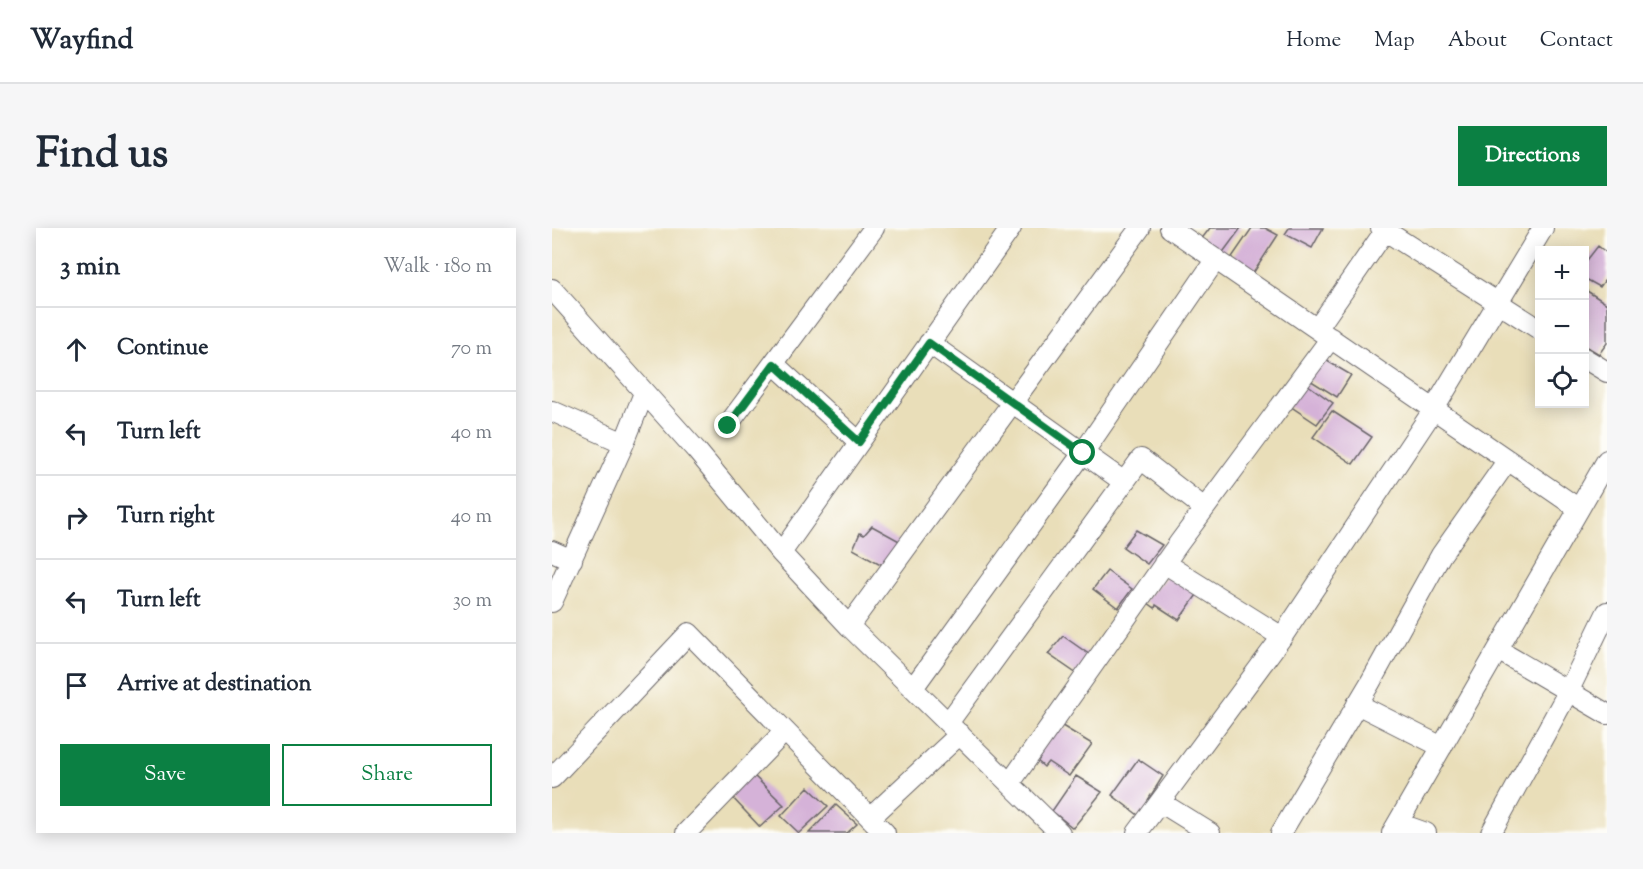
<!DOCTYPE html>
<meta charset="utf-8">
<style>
body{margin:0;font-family:"Sorts Mill Goudy",serif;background:#f6f6f7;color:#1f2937}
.controls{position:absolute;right:18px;top:18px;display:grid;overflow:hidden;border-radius:0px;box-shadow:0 3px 15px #0003}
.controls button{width:54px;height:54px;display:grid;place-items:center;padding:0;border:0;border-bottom:2px solid #e0e1e3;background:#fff;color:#1f2937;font:30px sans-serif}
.stop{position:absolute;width:18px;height:18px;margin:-14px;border:4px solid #0b8043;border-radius:50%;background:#fff}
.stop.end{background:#0b8043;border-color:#fff;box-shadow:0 2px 6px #0008}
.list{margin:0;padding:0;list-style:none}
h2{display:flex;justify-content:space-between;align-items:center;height:78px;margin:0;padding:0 24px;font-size:26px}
h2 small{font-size:20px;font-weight:400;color:#747a83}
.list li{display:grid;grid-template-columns:39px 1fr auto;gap:18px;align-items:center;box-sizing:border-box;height:84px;padding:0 24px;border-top:2px solid #e0e1e3}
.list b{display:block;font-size:22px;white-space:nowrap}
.list em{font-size:20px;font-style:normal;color:#747a83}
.actions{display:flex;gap:12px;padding:18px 24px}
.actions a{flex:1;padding:14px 0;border:2px solid #0b8043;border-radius:0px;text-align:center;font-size:21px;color:#0b8043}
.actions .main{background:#0b8043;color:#fff}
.icon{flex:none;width:33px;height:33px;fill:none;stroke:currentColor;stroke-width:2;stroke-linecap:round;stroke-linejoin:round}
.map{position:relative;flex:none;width:1055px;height:605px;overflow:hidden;border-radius:0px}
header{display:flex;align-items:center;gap:36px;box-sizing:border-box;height:84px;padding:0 30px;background:#fff;border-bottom:2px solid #e0e1e3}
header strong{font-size:28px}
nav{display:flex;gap:33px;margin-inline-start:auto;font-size:21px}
.intro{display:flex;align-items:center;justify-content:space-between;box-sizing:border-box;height:144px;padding:0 36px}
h1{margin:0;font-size:42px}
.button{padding:15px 27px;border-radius:0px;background:#0b8043;color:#fff;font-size:21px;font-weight:700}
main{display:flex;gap:36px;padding:0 36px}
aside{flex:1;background:#fff;border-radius:0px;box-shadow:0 3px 15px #0003}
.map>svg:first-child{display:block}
</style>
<header>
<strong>Wayfind</strong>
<nav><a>Home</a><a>Map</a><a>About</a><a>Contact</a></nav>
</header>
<div class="intro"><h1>Find us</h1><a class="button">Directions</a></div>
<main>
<aside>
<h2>3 min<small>Walk · 180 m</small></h2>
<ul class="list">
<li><svg class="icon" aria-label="ahead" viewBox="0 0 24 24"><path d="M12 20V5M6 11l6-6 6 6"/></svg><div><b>Continue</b></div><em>70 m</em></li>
<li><svg class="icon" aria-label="left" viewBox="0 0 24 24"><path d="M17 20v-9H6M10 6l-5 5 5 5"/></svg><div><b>Turn left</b></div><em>40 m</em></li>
<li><svg class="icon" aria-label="right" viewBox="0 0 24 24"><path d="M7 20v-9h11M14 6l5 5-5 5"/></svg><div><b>Turn right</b></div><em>40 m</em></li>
<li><svg class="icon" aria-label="left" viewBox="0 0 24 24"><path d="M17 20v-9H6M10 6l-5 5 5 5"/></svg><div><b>Turn left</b></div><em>30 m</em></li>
<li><svg class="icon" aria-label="arrive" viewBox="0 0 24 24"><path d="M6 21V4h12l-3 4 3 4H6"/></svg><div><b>Arrive at destination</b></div></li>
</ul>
<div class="actions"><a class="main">Save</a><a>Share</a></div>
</aside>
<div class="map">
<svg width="1055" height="605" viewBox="0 0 1055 605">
<rect width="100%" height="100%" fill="#fdfcf7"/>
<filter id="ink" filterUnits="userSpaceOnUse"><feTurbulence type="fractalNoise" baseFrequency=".0167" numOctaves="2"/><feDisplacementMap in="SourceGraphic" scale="12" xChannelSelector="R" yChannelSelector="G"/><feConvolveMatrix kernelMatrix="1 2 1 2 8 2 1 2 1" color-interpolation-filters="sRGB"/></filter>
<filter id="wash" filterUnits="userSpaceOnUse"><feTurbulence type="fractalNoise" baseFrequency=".008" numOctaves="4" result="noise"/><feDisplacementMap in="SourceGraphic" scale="24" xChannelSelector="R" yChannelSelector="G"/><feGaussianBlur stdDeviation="1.35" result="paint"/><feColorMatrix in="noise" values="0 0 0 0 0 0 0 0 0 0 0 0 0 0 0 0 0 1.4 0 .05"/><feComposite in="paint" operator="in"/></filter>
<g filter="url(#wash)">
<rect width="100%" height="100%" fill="#e9deb9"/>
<g id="blocks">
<path fill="#d5b2d8" d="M658 0H689L669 27 648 13Z
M700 0H713L726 7 700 47 678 32Z
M737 0H771L760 20 733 6Z
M1046 18 1055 25V49L1048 59 1032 50V36Z
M1032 61 1055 76V115L1047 126 1032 117Z
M770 130 799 147 785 169 756 151Z
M752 154 781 175 765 196 735 176Z
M780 183 820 209 801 236 761 209Z
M320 298 351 315 334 339 301 321 308 305 312 307Z
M584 302 610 317 595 336 571 319Z
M555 343 580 361 566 380 541 361Z
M616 347 647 364 627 392 604 377 603 380 592 372Z
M511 408 538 427 525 446 496 426Z
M507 496 540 516 517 548 496 534 492 539 482 530Z
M586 531 611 548 596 572 598 576 590 590 560 567Z
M199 545 232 577 208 599 178 567Z
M524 548 550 564 521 600 500 583Z
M256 559 276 578 247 605 229 588Z
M284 577 305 596 295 605H257Z"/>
</g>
</g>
<g filter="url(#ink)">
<use href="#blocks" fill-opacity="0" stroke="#686467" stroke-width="1.5"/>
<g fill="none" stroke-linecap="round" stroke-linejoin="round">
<g stroke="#686467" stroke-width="22">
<path id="minor" d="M618 0 1027 281 840 605
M829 0 987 101
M0 61 145 223 229 325 297 398 508 605
M765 101 835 0
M377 115 572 254
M1032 130 1055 144
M222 136 307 214
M0 183 72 215
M175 198 322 0
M1027 281 1055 232
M0 323 20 332
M229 325 459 0
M612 335 730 409
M0 374 72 215 92 165
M297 398 588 0
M946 422 1055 486
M361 460 531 225 664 31
M805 476 890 519
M396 495 589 231 652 280
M0 550 137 405 333 605
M458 555 627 315 779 110
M608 574 658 605
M318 590 408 506
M846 595 874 605
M134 605 233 503
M585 605 730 409 882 181 991 0
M729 605 818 455 889 327 956 232
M939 605 1016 464 1055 384"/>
</g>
<use href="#minor" stroke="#fff" stroke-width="20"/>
</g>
</g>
<g fill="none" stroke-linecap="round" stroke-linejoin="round" filter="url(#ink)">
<path stroke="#0b8043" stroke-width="8" d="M176 198 222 136 307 214 377 115 531 225"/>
</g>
</svg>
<div class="controls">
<button>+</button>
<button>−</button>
<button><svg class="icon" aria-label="locate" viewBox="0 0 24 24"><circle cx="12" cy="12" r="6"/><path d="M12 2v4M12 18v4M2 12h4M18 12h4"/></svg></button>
</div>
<div class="stop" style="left:531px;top:225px"></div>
<div class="stop end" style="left:176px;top:198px"></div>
</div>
</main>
